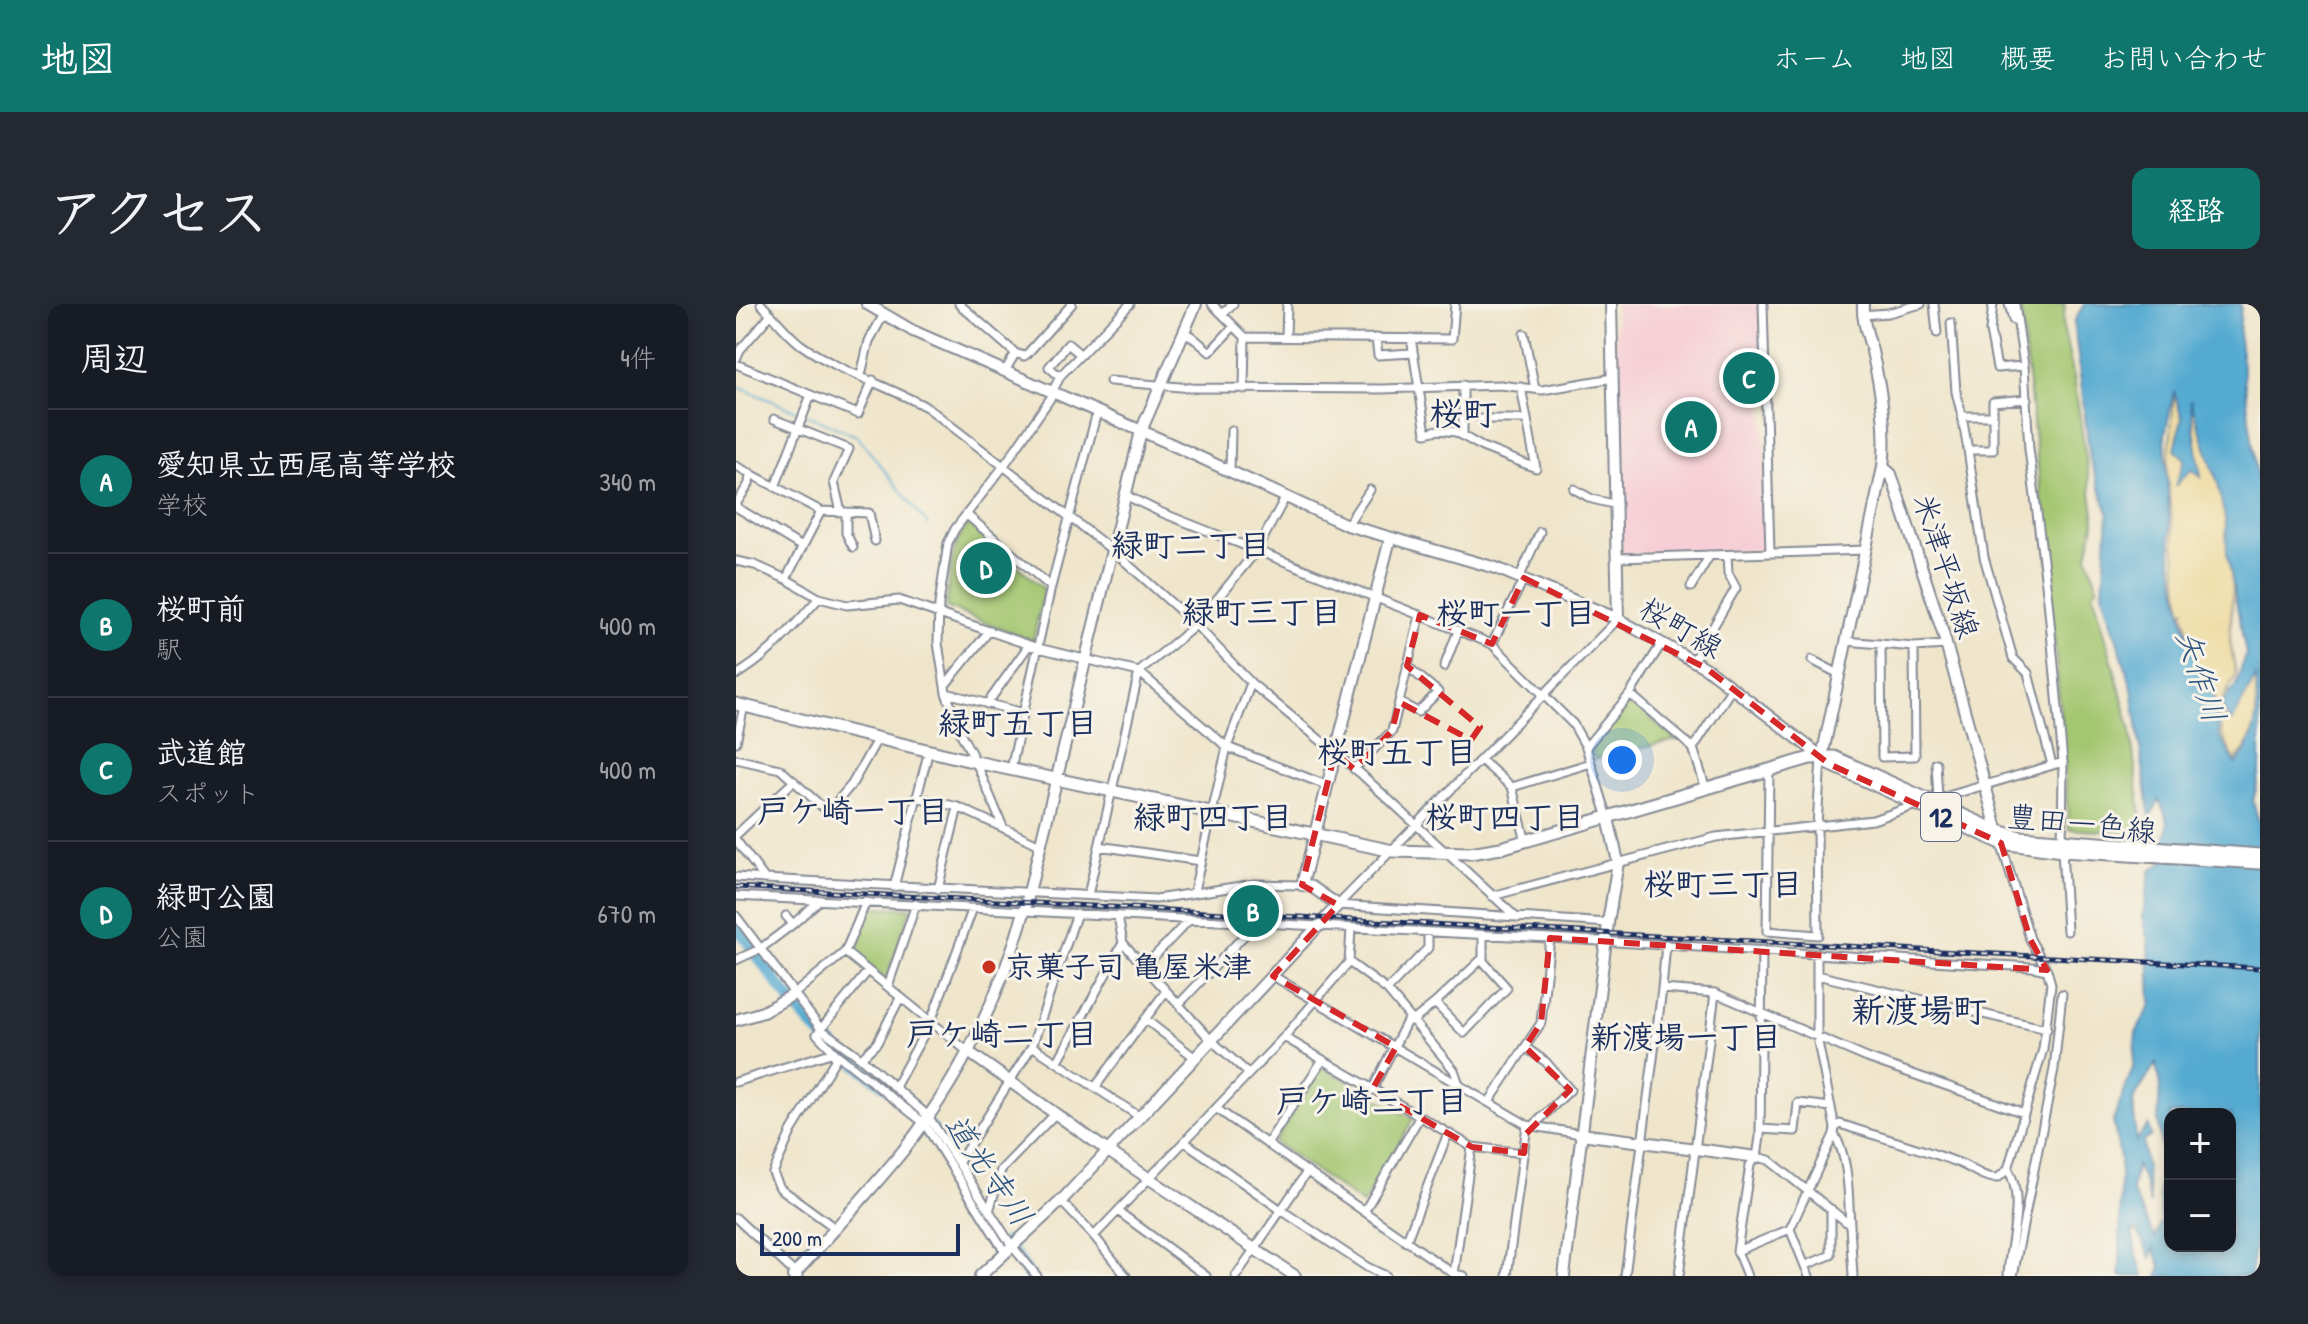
<!DOCTYPE html>
<html lang="ja">
<meta charset="utf-8">
<style>
body{margin:0;font-family:"Patrick Hand","Klee One",sans-serif;background:#242831;color:#f1f3f6}
.controls{position:absolute;right:24px;bottom:24px;display:grid;overflow:hidden;border-radius:16px;box-shadow:0 4px 12px #0003}
.controls button{width:72px;height:72px;display:grid;place-items:center;padding:0;border:0;border-bottom:2px solid #363941;background:#171b24;color:#f1f3f6;font:40px sans-serif}
.scale{position:absolute;left:24px;bottom:20px;width:200px;box-sizing:border-box;padding-left:8px;border:4px solid #1b2f5e;border-top:0;font-size:22px;line-height:28px;white-space:nowrap;color:#1b2f5e;-webkit-text-stroke:6px #f7f3e8;paint-order:stroke}
.you{position:absolute;left:886px;top:456px;width:28px;height:28px;margin:-20px;border:6px solid #fff;border-radius:50%;background:#1a73e8;box-shadow:0 0 0 12px #1a73e833}
.badge{display:grid;place-items:center;width:52px;height:52px;border-radius:50%;background:#0f766e;color:#fff;font-size:26px;font-weight:700}
.pin{position:absolute;translate:-50% -50%;border:4px solid #fff;box-shadow:0 2px 8px #0006}
.list{margin:0;padding:0;list-style:none}
h2{display:flex;justify-content:space-between;align-items:center;height:104px;margin:0;padding:0 32px;font-size:34px}
h2 small{font-size:26px;font-weight:400;color:#9ea1a6}
.list li{display:grid;grid-template-columns:52px 1fr auto;gap:24px;align-items:center;box-sizing:border-box;height:144px;padding:0 32px;border-top:2px solid #363941}
.list b{display:block;font-size:30px;white-space:nowrap}
.list p{margin:0;font-size:26px;white-space:nowrap;color:#9ea1a6}
.list em{font-size:26px;font-style:normal;color:#9ea1a6}
.map{position:relative;flex:none;width:1524px;height:972px;overflow:hidden;border-radius:16px}
header{display:flex;align-items:center;gap:48px;box-sizing:border-box;height:112px;padding:0 40px;background:#0f766e;color:#fff}
header strong{font-size:38px}
nav{display:flex;gap:44px;margin-inline-start:auto;font-size:28px}
.intro{display:flex;align-items:center;justify-content:space-between;box-sizing:border-box;height:192px;padding:0 48px}
h1{margin:0;font-size:56px}
.button{padding:20px 36px;border-radius:16px;background:#0f766e;color:#fff;font-size:28px;font-weight:700}
main{display:flex;gap:48px;padding:0 48px}
aside{flex:1;background:#171b24;border-radius:16px;box-shadow:0 4px 12px #0003}
.map>svg:first-child{display:block}
</style>
<header>
<strong>地図</strong>
<nav><a>ホーム</a><a>地図</a><a>概要</a><a>お問い合わせ</a></nav>
</header>
<div class="intro"><h1>アクセス</h1><a class="button">経路</a></div>
<main>
<aside>
<h2>周辺<small>4件</small></h2>
<ul class="list">
<li><span class="badge">A</span><div><b>愛知県立西尾高等学校</b><p>学校</p></div><em>340 m</em></li>
<li><span class="badge">B</span><div><b>桜町前</b><p>駅</p></div><em>400 m</em></li>
<li><span class="badge">C</span><div><b>武道館</b><p>スポット</p></div><em>400 m</em></li>
<li><span class="badge">D</span><div><b>緑町公園</b><p>公園</p></div><em>670 m</em></li>
</ul>
</aside>
<div class="map">
<svg width="1524" height="972" viewBox="0 0 1524 972">
<rect width="100%" height="100%" fill="#f7f3e8"/>
<filter id="ink" filterUnits="userSpaceOnUse"><feTurbulence type="fractalNoise" baseFrequency=".0125" numOctaves="2"/><feDisplacementMap in="SourceGraphic" scale="16" xChannelSelector="R" yChannelSelector="G"/><feConvolveMatrix kernelMatrix="1 2 1 2 8 2 1 2 1" color-interpolation-filters="sRGB"/></filter>
<filter id="wash" filterUnits="userSpaceOnUse"><feTurbulence type="fractalNoise" baseFrequency=".006" numOctaves="4" result="noise"/><feDisplacementMap in="SourceGraphic" scale="32" xChannelSelector="R" yChannelSelector="G"/><feGaussianBlur stdDeviation="1.8" result="paint"/><feColorMatrix in="noise" values="0 0 0 0 0 0 0 0 0 0 0 0 0 0 0 0 0 1.4 0 .05"/><feComposite in="paint" operator="in"/></filter>
<g filter="url(#wash)">
<rect width="100%" height="100%" fill="#efe5ca"/>
<path fill="#f6cfd6" d="M879 0H1024L1032 246 886 250Z"/>
<path fill="#a3c66f" stroke="#5f7a66" stroke-width="2" d="M1284 0H1329L1327 23 1338 74 1359 216 1351 251 1362 283 1357 287 1394 423 1407 530 1333 525 1313 263Z
M233 219 308 285 297 337 210 303C214 274 213 242 233 219Z
M895 398 940 436 859 455 855 445Z
M132 603 175 604 150 676 114 646Z
M587 763 677 815 627 900 538 838Z"/>
<path fill="#eeda9e" stroke="#84847e" stroke-width="2" d="M1442 53 1485 141 1497 280 1494 337 1500 371 1487 395 1489 416H1496L1520 374C1521 407 1524 431 1499 457L1486 431 1476 377 1461 365 1447 307 1450 305 1445 306 1431 171Z"/>
<path fill="#54aad1" stroke="#386c98" stroke-width="2" fill-rule="evenodd" d="M1348 0H1505L1503 35 1524 198V467L1517 498 1524 521V884L1515 972H1422L1425 963 1418 944 1415 953 1401 927H1396L1400 948 1408 972H1384V854L1377 817 1397 764 1400 729 1415 701 1413 637 1407 613 1414 567 1426 559 1432 517 1423 495 1414 515 1396 384 1367 290 1372 209 1354 155 1338 18ZM1438 87 1446 114 1439 146 1449 155 1439 182 1456 165 1465 173 1454 95 1482 180 1490 220 1491 250 1510 350 1500 381 1485 401 1496 418 1520 372C1521 407 1524 432 1500 460L1483 432 1476 377 1461 364 1447 316 1435 253 1429 131ZM1420 760 1424 782 1422 817 1427 857 1423 885 1425 916 1419 934 1396 887 1400 861 1408 877 1414 900 1407 837 1415 832 1412 821 1400 837 1397 796ZM1434 810H1494V942H1434Z"/>
<g fill="none" stroke-linecap="round" stroke-linejoin="round">
<path stroke="#54aad1" stroke-width="2" d="M0 82 121 132 192 221"/>
<path stroke="#54aad1" stroke-width="12" d="M0 622C31 664 60 711 101 745 136 774 180 800 205 838
M270 938 294 972"/>
</g>
</g>
<g filter="url(#ink)">
<g fill="none" stroke-linecap="round" stroke-linejoin="round">
<g stroke="#858a94" stroke-width="11">
<path id="street" d="M25 0C38 13 50 29 64 40 103 68 151 81 192 104L376 246 460 321 515 379 624 469 781 614
M223 0 277 47 279 50 269 67
M476 0 509 33 716 35 719 0
M1027 0 1034 249
M1198 0 1201 29
M1257 0 1254 27 1261 64 1288 62
M1273 0 1277 16
M1279 0 1288 62 1293 145 1312 296 1327 458 1326 547 1331 627
M486 10 497 0
M1126 11 1152 9 1185 0
M1215 19 1220 88 1226 112
M447 28 455 32 474 48 498 22
M788 30 799 85
M550 32 551 0
M640 34 642 51 677 49
M675 34 690 129 702 126 720 128 746 143 800 164 785 83
M279 49 288 52 291 50 336 0
M0 55 4 46 35 10
M0 60 75 91
M125 71 133 37 147 12
M324 73 313 63 332 40 345 51
M374 77 456 84 646 85 764 81 806 86 877 74
M727 81V131
M508 85 509 33
M316 88 325 71 394 0
M1291 95 1257 98V146H1232L1248 253 1277 354 1292 369 1316 461
M38 115 113 145 98 178 105 208
M745 115H791
M1232 146 1226 112H1257
M0 162 85 207 50 275
M494 167 495 126
M39 183 75 91 122 110 137 76
M838 185 856 195 881 201
M389 191 424 208 756 340 837 420 850 443 872 514
M0 200 13 180 14 169
M0 203 66 243
M85 207 133 209 139 237
M110 208V229L117 243
M231 211 315 283
M611 221 634 186
M882 254 1130 246
M0 257 19 261 50 275 83 294 111 301 163 296 302 344 403 368 491 443 590 481
M784 272 804 228
M955 283 974 251
M1110 337 1178 343 1211 341
M756 340 788 274
M1145 340 1146 453 1179 452 1178 343
M1076 356 1103 370
M957 357 1000 284 992 269 991 251
M708 363 722 327
M0 371C33 353 58 321 83 294
M210 380 254 326
M210 389 288 409
M894 390 957 444 970 485
M663 398 682 408 702 388 671 362
M251 400 293 341
M0 438 8 402
M850 443 894 390 926 339
M957 444 996 384
M0 455 44 465 92 508 116 480 142 434
M745 456 776 483 790 538
M1200 459 1202 495
M275 465 315 283 361 108
M618 465 656 427 684 311
M1033 466 1031 627 1082 631 1081 522 1085 454
M776 483 855 459
M180 493 222 503 304 541
M1195 497 1327 458
M267 523 240 458 226 432 210 389 202 339 203 300 212 239 219 225 267 163 318 89
M0 531 58 477
M0 536 29 575 420 595 518 580 566 581
M363 542 464 557
M0 573 29 575
M158 583 193 446
M202 585 222 503
M458 587 491 443 515 379
M352 591 403 368 460 321 521 246 549 194
M0 592 814 634 1296 663 1311 666
M756 592 980 533 1137 516 1183 500
M602 601 882 315
M602 601 872 619
M0 612 85 725 125 754 192 812 276 942 301 972
M382 612 387 639 474 735 512 769
M57 620 84 596
M109 648 231 747
M747 654 699 699 728 729 771 684 747 657V631
M0 656 24 645 57 620 50 612
M613 658 651 686 718 766 723 780
M408 663 454 615
M1081 671 1311 725
M537 672 791 821 845 830
M152 682 180 600
M926 685 979 689 1131 754 1288 809
M651 686 692 644V629
M58 690 109 648 130 598
M443 700 520 619
M409 715 458 753
M548 733 736 843 788 849
M296 742 404 813
M789 743 810 758 834 786 797 822
M125 754 141 739 164 694
M322 757 387 639
M0 778 98 748 188 819 269 948
M360 782 430 687
M159 783 195 717 237 604
M636 786 671 717 678 716 699 699
M753 798 805 719 814 634
M481 805 718 970 728 972
M1099 824 1104 820C1143 833 1184 844 1223 859 1236 864 1248 875 1262 874L1272 865 1307 745 1315 680 1311 666 1294 635 1265 539
M1024 825 1059 827 1062 799 1095 803
M1098 830C1114 856 1112 892 1114 921
M449 838 545 906 631 963 650 972
M531 840 586 757
M1021 853 1033 856 1114 921 1117 972
M223 858 296 742 341 609
M1272 865C1290 896 1273 939 1272 972
M325 897 358 932 390 972
M254 904 265 866 320 809
M629 906 683 814
M383 908 470 972
M0 914 62 972
M99 924 44 884 37 869 55 828 99 756 98 748 81 730 132 667
M1054 925 1073 972
M358 932 548 733 613 658 615 625
M670 938 712 829
M1001 947 1054 925 1098 830 1099 824 1081 733V649
M1070 961 1095 951V905
M718 970 736 843
M500 972 571 868
M771 972 791 821
M889 972 926 685 930 640
M943 972 979 689
M1011 972 1001 947 1014 861 1021 853 1024 833 1026 646
M1277 972 1318 765 1326 690"/>
</g>
<g stroke="#858a94" stroke-width="14">
<path id="secondary" d="M131 0 177 27 426 136 611 221 760 264 882 315 970 364 1086 453 1147 163
M875 0 882 315
M1127 0C1126 15 1131 29 1135 43 1144 81 1152 124 1147 163L1155 170 1158 179 1207 329 1263 532
M0 716 27 708 58 690
M231 747 372 847 559 972
M845 830 1021 853
M57 972C93 931 131 891 166 848 223 777 264 692 289 605L405 127 460 0
M244 972 325 897 602 601 576 583 566 581 654 235
M828 972 872 619 882 558 872 514"/>
</g>
<g stroke="#858a94" stroke-width="15">
<path id="primary" d="M0 400 240 458 657 547 734 549 765 544 1074 454 1098 453 1262 527 1285 533 1524 551
M1086 453 1093 460 1265 539 1326 547 1524 559"/>
</g>
<use href="#street" stroke="#fff" stroke-width="7"/>
<use href="#secondary" stroke="#fff" stroke-width="10"/>
<use href="#primary" stroke="#fff" stroke-width="11"/>
<g stroke="#1b2f5e" stroke-width="5">
<path id="rail" d="M0 583 1524 664"/>
</g>
<use href="#rail" stroke="#f7f3e8" stroke-width="2" stroke-dasharray="6" stroke-linecap="butt"/>
</g>
</g>
<path fill="none" stroke="#d62828" stroke-width="6" stroke-dasharray="16 10" stroke-linejoin="round" d="M788 274 970 364 1093 460 1265 539 1294 635 1311 666 814 634 805 719 789 743 834 786 790 830 788 849 736 843 636 786 660 743 537 672 602 601 566 581 599 449 618 465 656 427 663 398 735 436 744 423 671 362 684 311 756 340Z"/>
<circle fill="#c8321e" stroke="#f7f3e8" stroke-width="3" cx="253" cy="663" r="8"/>
<g text-anchor="middle" stroke-width="6" stroke-linejoin="round" paint-order="stroke">
<rect fill="#f7f3e8" stroke="#5d6a87" stroke-width="2" x="1185" y="489" width="40" height="48" rx="6"/>
<g font-size="28" font-weight="bold" fill="#1b2f5e">
<text x="1205" y="523">12</text>
</g>
<g font-size="30" fill="#1b2f5e" stroke="#f7f3e8">
<text transform="translate(1210 262) rotate(72)" y="10">米津平坂線</text>
<text transform="translate(945 324) rotate(30)" y="10">桜町線</text>
<text transform="translate(1346 520) rotate(6)" y="10">豊田一色線</text>
</g>
<g font-size="30" font-weight="bold" fill="#1b2f5e" stroke="#f7f3e8" text-anchor="start">
<text x="269" y="673">京菓子司 亀屋米津</text>
</g>
<g font-size="32" font-weight="bold" fill="#1b2f5e" stroke="#f7f3e8">
<text x="455" y="252">緑町二丁目</text>
<text x="526" y="319">緑町三丁目</text>
<text x="780" y="320">桜町一丁目</text>
<text x="282" y="430">緑町五丁目</text>
<text x="661" y="459">桜町五丁目</text>
<text x="117" y="518">戸ケ崎一丁目</text>
<text x="477" y="524">緑町四丁目</text>
<text x="769" y="524">桜町四丁目</text>
<text x="987" y="591">桜町三丁目</text>
<text x="266" y="741">戸ケ崎二丁目</text>
<text x="950" y="744">新渡場一丁目</text>
<text x="636" y="808">戸ケ崎三丁目</text>
</g>
<g font-size="32" font-style="italic" fill="#2c5480" stroke="#f7f3e8">
<text transform="translate(1465 372) rotate(72)" y="11">矢作川</text>
<text transform="translate(253 866) rotate(55)" y="11">道光寺川</text>
</g>
<g font-size="34" font-weight="bold" fill="#1b2f5e" stroke="#f7f3e8">
<text x="727" y="121">桜町</text>
<text x="1183" y="718">新渡場町</text>
</g>
</g>
</svg>
<div class="controls">
<button>+</button>
<button>−</button>
</div>
<div class="scale">200 m</div>
<div class="you"></div>
<div class="pin badge" style="left:955px;top:123px">A</div>
<div class="pin badge" style="left:517px;top:607px">B</div>
<div class="pin badge" style="left:1013px;top:74px">C</div>
<div class="pin badge" style="left:250px;top:264px">D</div>
</div>
</main>
